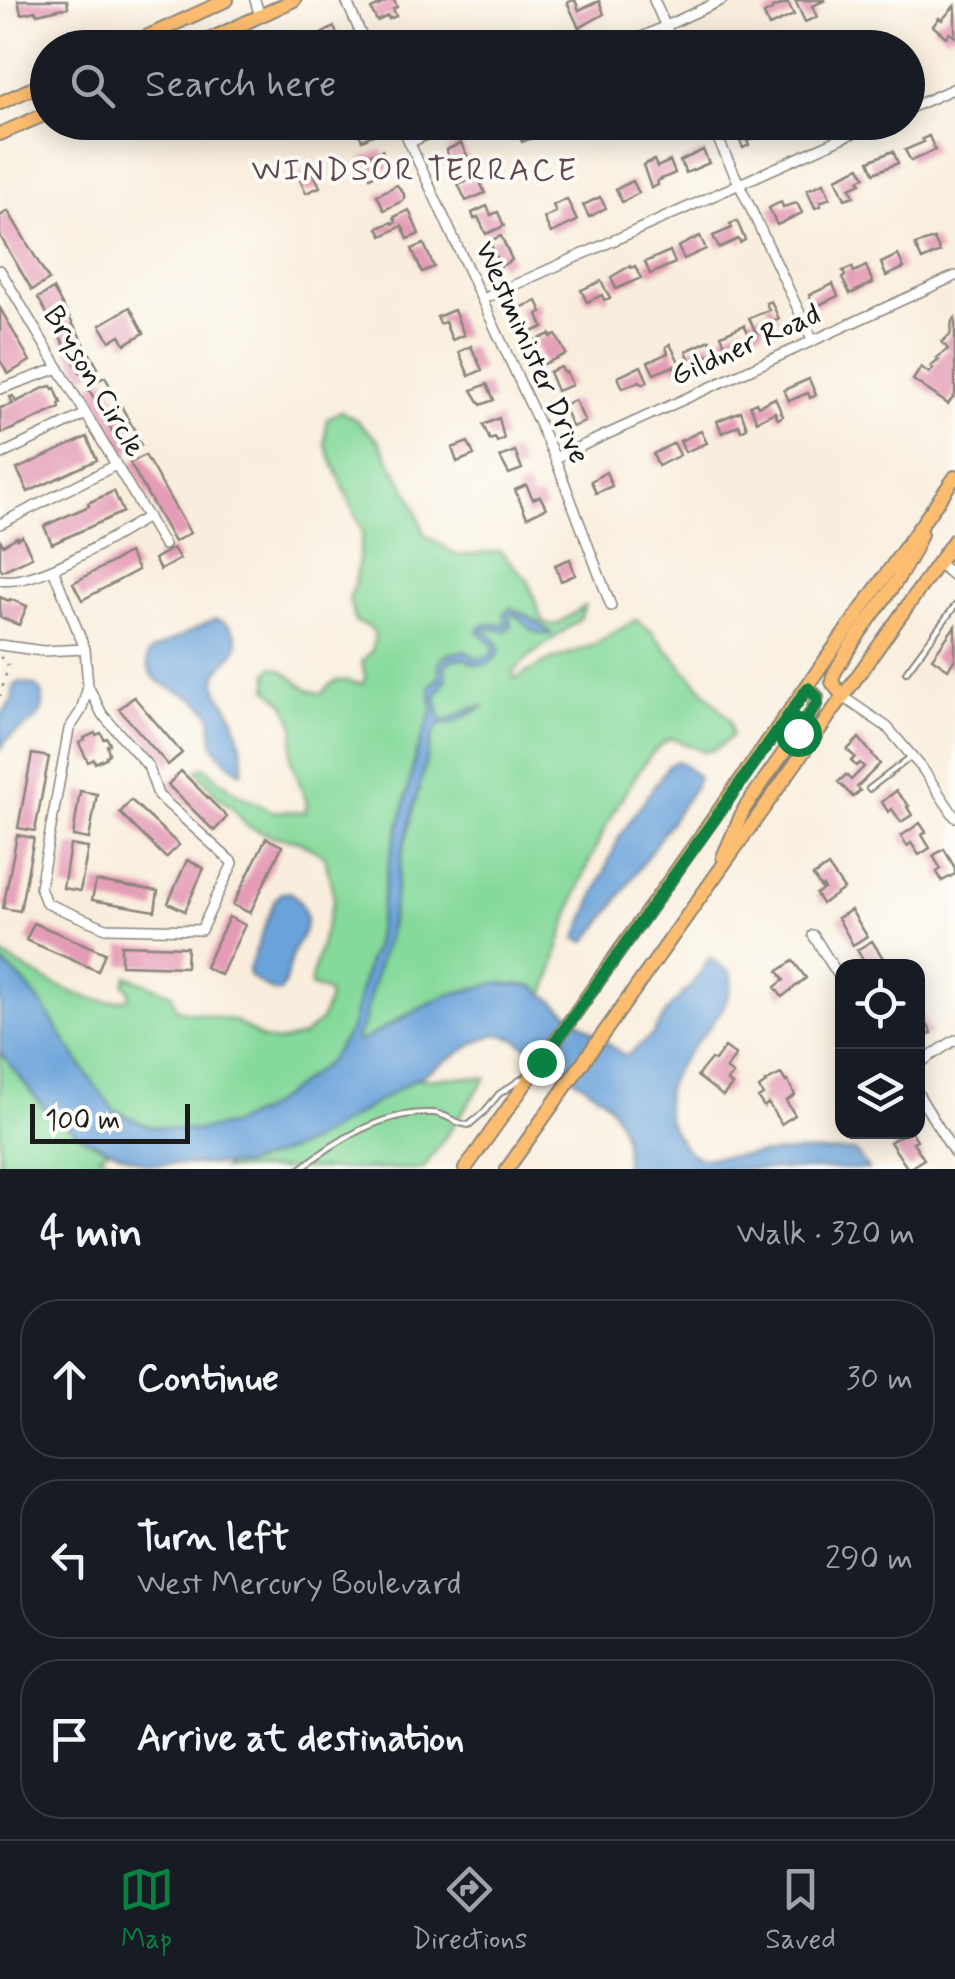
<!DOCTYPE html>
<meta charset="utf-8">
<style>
body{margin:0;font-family:Mynerve,sans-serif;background:#20242c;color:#f1f3f6}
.controls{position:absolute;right:30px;bottom:30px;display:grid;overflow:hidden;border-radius:20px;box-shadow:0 5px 25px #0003}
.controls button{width:90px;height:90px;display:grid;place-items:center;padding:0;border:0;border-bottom:2px solid #363941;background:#171b24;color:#f1f3f6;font:50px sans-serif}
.scale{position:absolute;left:30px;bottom:25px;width:160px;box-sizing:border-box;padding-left:10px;border:5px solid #1c1c1c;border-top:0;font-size:28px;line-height:35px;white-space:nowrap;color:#1c1c1c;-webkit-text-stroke:8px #fdfcf7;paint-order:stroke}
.stop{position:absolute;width:30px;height:30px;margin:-22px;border:8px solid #0b8043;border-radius:50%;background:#fff}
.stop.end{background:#0b8043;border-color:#fff;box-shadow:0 2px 10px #0008}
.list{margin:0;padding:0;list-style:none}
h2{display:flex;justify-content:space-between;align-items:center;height:130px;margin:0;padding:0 40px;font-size:42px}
h2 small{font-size:32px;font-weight:400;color:#9ea1a6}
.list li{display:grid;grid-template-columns:65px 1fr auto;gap:30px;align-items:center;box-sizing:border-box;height:160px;margin:0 20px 20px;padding:0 20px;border:2px solid #363941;border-radius:40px}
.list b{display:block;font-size:38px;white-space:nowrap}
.list p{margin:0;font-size:32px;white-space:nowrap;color:#9ea1a6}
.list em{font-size:32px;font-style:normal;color:#9ea1a6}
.icon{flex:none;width:55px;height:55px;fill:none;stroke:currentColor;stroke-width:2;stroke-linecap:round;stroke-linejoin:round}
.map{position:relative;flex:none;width:955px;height:1169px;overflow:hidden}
.search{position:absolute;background:#171b24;box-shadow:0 5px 25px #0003;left:30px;right:30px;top:30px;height:110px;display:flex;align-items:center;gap:25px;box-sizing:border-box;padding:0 35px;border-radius:55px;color:#9ea1a6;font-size:38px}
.sheet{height:670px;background:#171b24}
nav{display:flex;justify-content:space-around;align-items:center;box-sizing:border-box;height:140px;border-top:2px solid #363941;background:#171b24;font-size:28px;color:#9ea1a6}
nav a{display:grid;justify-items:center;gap:5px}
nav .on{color:#0b8043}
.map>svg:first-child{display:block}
</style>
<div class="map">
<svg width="955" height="1169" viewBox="0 0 955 1169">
<rect width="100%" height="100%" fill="#fdfcf7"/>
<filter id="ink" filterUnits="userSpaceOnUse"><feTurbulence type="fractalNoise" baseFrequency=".01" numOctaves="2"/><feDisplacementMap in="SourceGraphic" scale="20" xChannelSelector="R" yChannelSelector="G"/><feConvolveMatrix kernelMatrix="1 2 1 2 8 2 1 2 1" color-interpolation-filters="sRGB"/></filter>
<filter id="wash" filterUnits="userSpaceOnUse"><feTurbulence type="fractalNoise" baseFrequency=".0048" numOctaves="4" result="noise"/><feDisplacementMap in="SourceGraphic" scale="40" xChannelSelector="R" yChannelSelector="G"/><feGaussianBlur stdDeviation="2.25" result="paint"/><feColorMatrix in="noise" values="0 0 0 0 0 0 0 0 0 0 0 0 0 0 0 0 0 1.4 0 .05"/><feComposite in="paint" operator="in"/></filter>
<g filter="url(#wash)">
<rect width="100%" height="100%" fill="#f9eedd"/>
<path fill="#85d99b" stroke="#507a5c" stroke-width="2.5" d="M341 411 355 419 378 440 411 497 425 535 459 556 500 551 528 580 542 621 548 625 557 624 585 606 580 619 530 656 513 672 514 679 551 660 591 646 636 620 649 629 730 720 732 735C706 761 704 750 672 738 656 745 644 763 635 777 602 826 580 879 563 934 556 955 554 975 544 994 521 975 470 987 444 997 414 1008 386 1027 359 1043L355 1038 363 1026 378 965 388 938 402 854 433 733 439 725 451 724 481 708 470 709 446 721 441 720 436 697 447 678 444 669C448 663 449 660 457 659 468 656 470 666 481 665 493 664 504 653 497 642 496 641 485 631 484 630L489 628 506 631 511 627 509 615 514 614C525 623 536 638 551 633 541 624 524 613 511 608L505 613 507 624C497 626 491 622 481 626L478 631 493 645 494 651 489 656 478 660 465 651 447 654 440 661 439 679 434 681 430 688 433 710 416 753 402 816 389 861 374 950 368 961 351 1029 329 1062 264 1110 230 1125 193 1131 148 1126 113 1109 88 1076 43 1006 21 979 0 961V953C26 970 74 998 105 1001 113 1002 122 1000 129 998V990L124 984 127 976 172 994 176 1009 235 1021 263 1039 278 1042 303 1036 321 1020 329 999 326 991 311 987V979L334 898 325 857 299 841 268 835 247 826 233 808 217 796 197 771 204 767 236 793 272 811 305 812 307 803 291 759 295 726 285 704 268 688V673L273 667C292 670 302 693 322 693 338 674 341 681 363 684L365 677 362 662 372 650 375 634 370 627 355 622 349 598 355 583 363 533 325 444 327 419Z
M0 1051 44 1108 83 1138 109 1150 99 1155 124 1169H0Z
M459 1077 486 1078 423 1169H222L227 1165H243L353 1117 415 1079Z"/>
<path fill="#6ba3da" stroke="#44607b" stroke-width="2.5" d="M510 608C523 613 542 625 551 634 536 637 525 624 515 614L510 615 511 627 506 631 489 628 484 630C486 631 496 640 497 642 504 653 493 664 481 665 470 666 468 656 457 659 449 660 448 663 444 669L447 677 436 697 441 720 446 721 470 709 485 706 451 724 439 725 433 734 402 854 388 938 378 965 363 1026 355 1039 359 1042 444 996 497 983 534 986 623 1055 629 1054 652 1035 670 1007 690 987 710 958 731 973C738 1033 631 1066 677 1137 684 1147 687 1153 700 1158L786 1152 855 1151 868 1169H624C628 1143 622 1117 603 1098L514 1038 497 1034 479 1041 307 1144 268 1158 243 1165 145 1164 83 1138 44 1108 4 1057 0 1051V961L21 979 43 1006 88 1076 113 1109 148 1126 193 1131 230 1125 264 1110 328 1062 351 1029 368 961 374 950 389 861 402 816 416 753 433 710 430 688 434 681 439 679C435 656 447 654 465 651L477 659 489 656 494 651 493 645 478 631C486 618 495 627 506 624L504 613Z
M215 619C224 621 229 624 234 632 248 654 216 660 216 681 215 692 225 701 230 710 237 724 246 759 242 772 229 766 213 751 212 736 211 723 214 716 204 706 186 687 146 691 147 656L151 651Z
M20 682 33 685 41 690C53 728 11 724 0 751V717L12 700 14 686Z
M677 761 684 764 698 777 695 786 604 920 586 942 576 939 619 837 663 773 669 765Z
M290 892C301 899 309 915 305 929 303 937 296 944 293 952 288 966 289 979 280 992H274L250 977 248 971 275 899 282 893Z"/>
<g id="blocks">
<path fill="#e49bb5" d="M18 0H67L68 7 37 14 36 11 21 14Z
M390 0H394L397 7 393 9 396 16 389 19 388 16 377 21 371 9Z
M575 0 579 10 599 1 604 14 579 28 567 2Z
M795 0H826L812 6 817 17 805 22Z
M788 3 794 15 769 26 764 14 772 10V8Z
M955 5V37L950 33 946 37 933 26 939 18 942 20Z
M334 27 340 40 345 38 349 48H318L314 38Z
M349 122H370L375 134 362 140 355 126 352 128Z
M518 122H532L537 136 522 142 519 135 514 137 509 126Z
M758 122H761L765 134 747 141 749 145 743 148 736 132Z
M929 136 935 150 911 161 905 150 924 142 922 139Z
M461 143 469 160 453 167 446 150Z
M382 150 390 167 370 177 361 158Z
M703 150 709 163 686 173 680 161Z
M893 151 898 163 874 173 869 161Z
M654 160 657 167 670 161 675 173 657 181 658 185 651 188 643 165Z
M860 167 865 177 859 180 861 183 850 188 854 196 845 199 836 178Z
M312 169 320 187 306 193 298 176Z
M473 179 475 182 479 180 485 193 466 201 458 184Z
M633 181 639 193 622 202 616 189Z
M824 183 830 198 820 202 821 206 815 208 807 190Z
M397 185 404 194V200L384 210 377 195Z
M600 197 606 208 589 217 583 205Z
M567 199 577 221 551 233 544 218 556 212 553 205Z
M781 202 783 207 797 203 802 213 777 225 769 208Z
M487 206 491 215 498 212 504 226 486 234 478 217 474 219 472 213Z
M409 210 419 234 408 239 402 226 382 236 378 228 392 222 393 224 396 222 394 217Z
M8 211 49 280 32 290 0 236V216Z
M737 221 745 240 740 243 738 239 719 248 713 236 732 228 730 224Z
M501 236 512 260 501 266 489 241Z
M700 236 706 249 684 259 678 247Z
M934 239 940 252 922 260 915 245Z
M424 244 434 267 422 272 412 249Z
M670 251 675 263 650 274 645 262Z
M898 255 904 268 886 276 881 263Z
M630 266 631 268 635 266 641 278 616 289 611 277Z
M866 266 873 283 850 294 842 278 845 276 843 271 852 267 854 272Z
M601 281 610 298 604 300 602 295 587 302 581 290Z
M833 284 838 296 815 307 809 295Z
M53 289 98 368 83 377 38 298Z
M537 301 542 312 538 314 543 327 530 333 519 308Z
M771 301 779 319 763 326 764 330 756 333 749 318 769 310 766 303Z
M130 307 144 333 125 344 120 335 110 341 100 325Z
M0 308 30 361 8 374 0 360Z
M454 310 464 335 452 340 445 322 440 324 437 317Z
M955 318V395L948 404 913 380 921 367 929 373 933 368 931 366 939 360 937 358 948 349 942 342 950 335 952 321Z
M744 325 750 336 726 347 721 335Z
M550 334 551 337 556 335 566 354 544 364 534 341Z
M710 340 715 352 691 363 686 351Z
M670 344 681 366 675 369 674 366 654 374 648 362 668 353 666 347Z
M471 346 482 370 469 376 459 352Z
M641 366 648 382 642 384 640 381 623 388 618 377Z
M561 367 564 373 566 372 572 385 557 391 549 372Z
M105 377 135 431 133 432 141 445 125 454 87 386Z
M809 379 816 395 810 398 808 393 789 401 784 390Z
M487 384 494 400 481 405 472 390Z
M51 386 53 389 55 388 61 403 59 404 60 408 1 434 0 408 13 404 10 397 13 396 16 402 44 388Z
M775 398 783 416 778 419 775 412 757 421 750 405 756 402 758 406Z
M575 400 585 422 572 427 563 405Z
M741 411 747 428 741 431 739 425 722 433 717 421Z
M499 418 504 439 497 442 495 438 490 440 483 425Z
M701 431 707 443 685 452 680 441Z
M87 437 97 460 28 492 17 469Z
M468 442 474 455 457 462 452 448Z
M674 443 680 455 658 466 653 454Z
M515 451 522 469 509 474 500 457Z
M145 455 190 533 174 542 130 463Z
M606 472 612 486 596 493 591 481Z
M526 485 533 499 540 496 546 508 527 517 515 490Z
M114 491 123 512 52 544 44 526 89 506 88 503Z
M22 536 32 557 2 571 0 566V539L3 545 17 537V539Z
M173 548 180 559 160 570 154 559Z
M129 553 138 570 82 600 73 583Z
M570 559 575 575 561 581 555 565Z
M0 597 9 601 10 599 27 606 19 625 0 617Z
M955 626V659L948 669 932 658Z
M134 697 182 753 168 765 119 709Z
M95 733 96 735 101 733 104 739 107 738 110 744 107 745 109 754 106 756V758L95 763 94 759 88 762 79 743 85 740 84 738Z
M859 738 880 764 857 787 860 791 853 797 838 782 846 775 851 780 864 767 860 763 856 766 851 761 855 757 847 750Z
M32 754 49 757 35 831 18 828Z
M181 771 227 817 214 831 168 785Z
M80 791 97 794 89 839 73 836Z
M896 791 909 806 907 807 912 815 901 822 892 809 888 812 882 802Z
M131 800 179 845 166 858 120 813Z
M920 823 926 832 922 835 930 848 919 855 911 843 907 846 901 836Z
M17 835 34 838 20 911 3 908Z
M266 838 282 846 250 913 233 905Z
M70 845 88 848 80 891 63 888Z
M944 849 955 868V874L942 881 937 872 941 869 933 856Z
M187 860 204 868 185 911 168 903Z
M828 866 844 889 822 904 816 894 824 889 823 886 821 888 813 876Z
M96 881 158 891 155 911 92 900Z
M851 910 867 936 853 945 838 918Z
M229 917 245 925 221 975 205 967Z
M34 923 105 953 98 971 26 940Z
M872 941 888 966H867L857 950Z
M121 945 187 947 186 967 121 965Z
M793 961 806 978 782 997 775 987 784 980 778 971Z
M918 1008 932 1033 918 1042Z
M725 1047 736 1055 726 1069 733 1074 727 1081 732 1085 723 1096 697 1076 711 1059 715 1061Z
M781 1074 786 1082 788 1081 795 1095 786 1101 795 1115 781 1124 768 1103 764 1107 758 1098 763 1095 759 1088 766 1083 765 1082Z
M907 1132H912L917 1140 913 1142 924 1159 908 1169 890 1142Z"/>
</g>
</g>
<g filter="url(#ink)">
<use href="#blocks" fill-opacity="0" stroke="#8a857c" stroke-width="2.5"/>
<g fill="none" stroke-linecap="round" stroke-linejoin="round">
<g stroke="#8a857c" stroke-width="8">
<path id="service" d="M906 672 955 606
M869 789 912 756
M300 1169C337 1140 383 1111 432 1113 446 1113 454 1124 469 1125L484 1112 499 1094 523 1078"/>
</g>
<g stroke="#8a857c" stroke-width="12">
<path id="minor" d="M255 0 260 16
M346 0 367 48
M654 0 675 48
M618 48 722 0
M908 109 955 88
M400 122 555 458 611 606
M710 122 813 341
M409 143 454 122
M0 270 164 545
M483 299 878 122
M0 389 59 368
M0 455 86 414
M555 458 955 276
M0 524 116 465
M938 563 955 577
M53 569 85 649 88 686
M0 580C40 586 111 537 148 517
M0 645 43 651 85 649
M88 686 102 714 148 766 158 795 233 863 201 930 106 928 46 903 40 887 69 729 81 711Z
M843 697 887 727 922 768 955 817
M813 935 842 981
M918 1064 955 1040
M918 1094 955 1154"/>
</g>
<g stroke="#8a857c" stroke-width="16">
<path id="primary" d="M122 48 227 0
M191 48 294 0
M0 103 48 81
M0 134 48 113
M843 697 832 682 833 676C858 626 900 589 921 534
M723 857 744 809 813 711 817 697 807 687
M465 1169 955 477
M507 1169 955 539"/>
</g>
<path stroke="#8a857c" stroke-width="2.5" stroke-dasharray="2.5 8" stroke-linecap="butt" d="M0 657 7 662 8 667 0 696"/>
<use href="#service" stroke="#fff" stroke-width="4"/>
<use href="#minor" stroke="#fff" stroke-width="9"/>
<use href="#primary" stroke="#fcbd6f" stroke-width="12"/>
</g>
</g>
<g fill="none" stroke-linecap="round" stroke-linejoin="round" filter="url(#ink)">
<path stroke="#0b8043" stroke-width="12" d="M541 1062 808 688 817 697V703L798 733"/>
</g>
<g text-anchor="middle" stroke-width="8" stroke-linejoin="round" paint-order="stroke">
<g font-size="30" fill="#1c1c1c" stroke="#fdfcf7">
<text transform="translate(745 344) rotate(-24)" y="10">Gildner Road</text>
<text transform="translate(533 352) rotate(66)" y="10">Westminister Drive</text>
<text transform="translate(95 381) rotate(59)" y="10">Bryson Circle</text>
</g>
<g font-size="32" letter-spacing="2.5" fill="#624852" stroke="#fdfcf7">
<text x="415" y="180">WINDSOR TERRACE</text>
</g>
</g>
</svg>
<div class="controls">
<button><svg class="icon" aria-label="locate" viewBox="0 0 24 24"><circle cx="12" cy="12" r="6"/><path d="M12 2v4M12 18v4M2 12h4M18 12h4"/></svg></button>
<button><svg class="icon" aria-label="layers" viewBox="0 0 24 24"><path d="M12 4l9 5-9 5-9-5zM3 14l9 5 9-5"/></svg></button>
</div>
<div class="scale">100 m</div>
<div class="stop" style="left:798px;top:733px"></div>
<div class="stop end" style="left:541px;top:1062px"></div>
<div class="search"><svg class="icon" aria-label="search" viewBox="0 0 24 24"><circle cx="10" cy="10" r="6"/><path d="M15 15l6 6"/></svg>Search here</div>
</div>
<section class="sheet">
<h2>4 min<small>Walk · 320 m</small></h2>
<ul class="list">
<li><svg class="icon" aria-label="ahead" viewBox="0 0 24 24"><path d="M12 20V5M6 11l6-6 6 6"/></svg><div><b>Continue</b></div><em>30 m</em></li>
<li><svg class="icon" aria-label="left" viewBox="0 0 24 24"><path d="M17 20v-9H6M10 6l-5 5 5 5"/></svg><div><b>Turn left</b><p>West Mercury Boulevard</p></div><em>290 m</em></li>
<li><svg class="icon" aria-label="arrive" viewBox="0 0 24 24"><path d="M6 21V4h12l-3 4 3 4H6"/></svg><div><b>Arrive at destination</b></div></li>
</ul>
</section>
<nav>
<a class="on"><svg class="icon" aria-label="map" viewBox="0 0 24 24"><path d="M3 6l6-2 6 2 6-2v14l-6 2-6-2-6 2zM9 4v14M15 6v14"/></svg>Map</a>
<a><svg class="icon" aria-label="directions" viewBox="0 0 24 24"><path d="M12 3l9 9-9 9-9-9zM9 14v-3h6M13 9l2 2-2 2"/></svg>Directions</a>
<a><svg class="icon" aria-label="saved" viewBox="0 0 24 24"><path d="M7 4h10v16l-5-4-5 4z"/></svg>Saved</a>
</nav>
